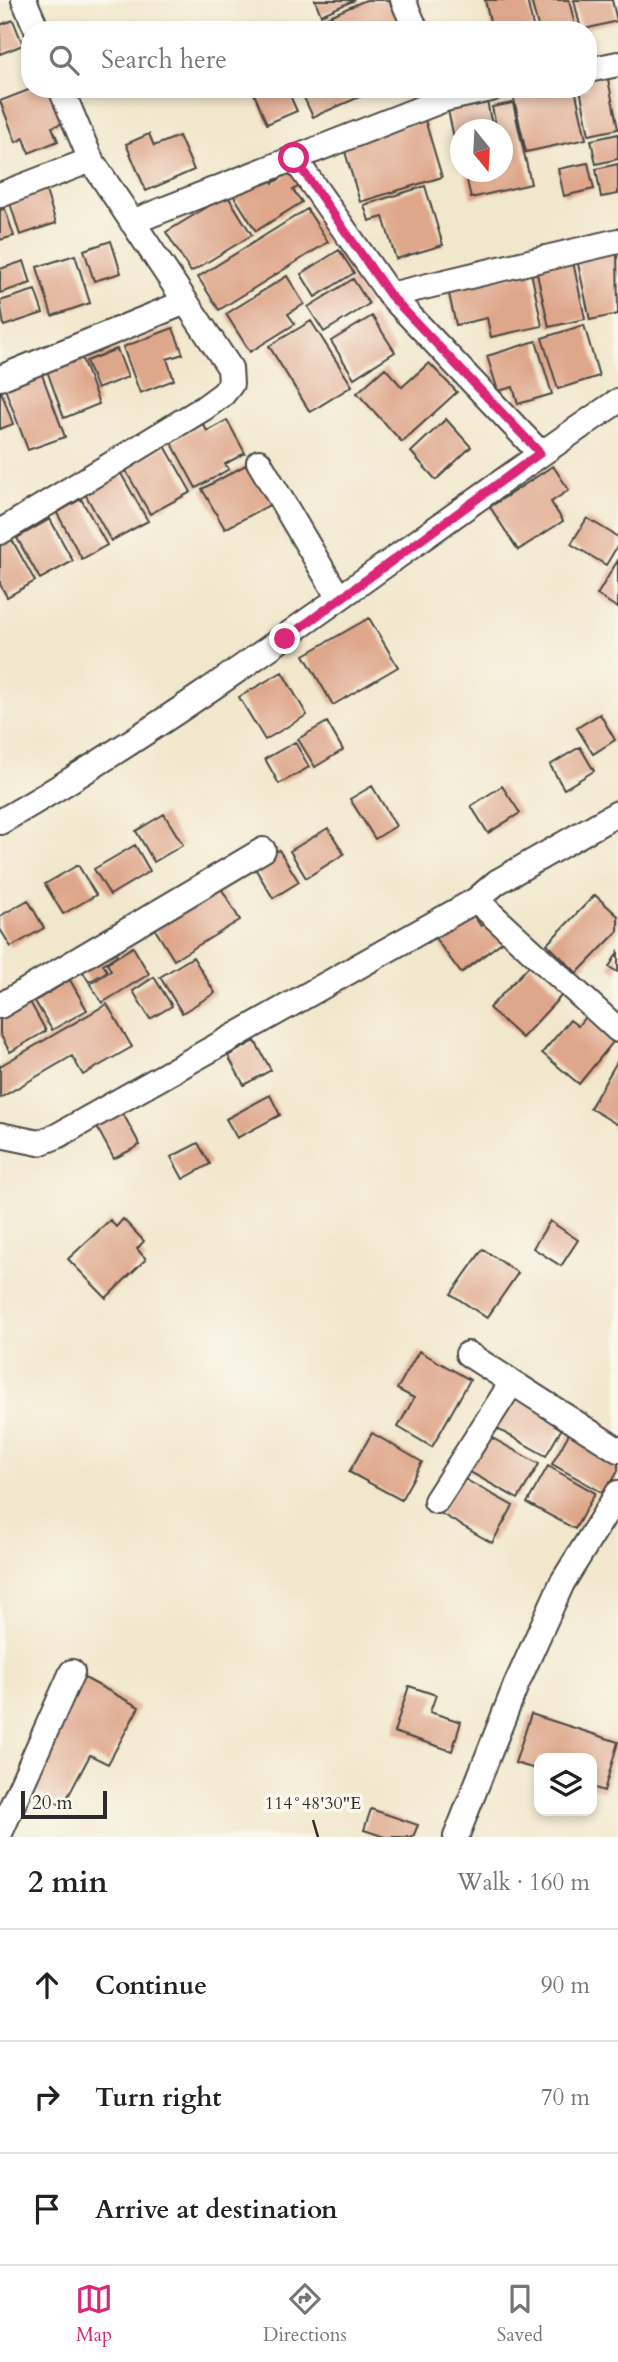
<!DOCTYPE html>
<meta charset="utf-8">
<style>
body{margin:0;font-family:Cardo,serif;background:#f6f6f6;color:#222}
.controls{position:absolute;right:21px;bottom:21px;display:grid;overflow:hidden;border-radius:14px;box-shadow:0 4px 10px #0003}
.controls button{width:63px;height:63px;display:grid;place-items:center;padding:0;border:0;border-bottom:2px solid #e0e0e0;background:#fff;color:#222;font:35px sans-serif}
.compass{position:absolute;left:450px;top:119px;width:63px;height:63px;border-radius:50%;background:#fff;box-shadow:0 4px 10px #0003;rotate:162deg}
.scale{position:absolute;left:21px;bottom:18px;width:86px;box-sizing:border-box;padding-left:7px;border:4px solid #2b2b2b;border-top:0;font-size:19px;line-height:24px;white-space:nowrap;color:#2b2b2b;-webkit-text-stroke:5px #fbf7ec;paint-order:stroke}
.stop{position:absolute;width:21px;height:21px;margin:-16px;border:5px solid #db2777;border-radius:50%;background:#fff}
.stop.end{background:#db2777;border-color:#fff;box-shadow:0 2px 7px #0008}
.list{margin:0;padding:0;list-style:none}
h2{display:flex;justify-content:space-between;align-items:center;height:91px;margin:0;padding:0 28px;font-size:30px}
h2 small{font-size:23px;font-weight:400;color:#767676}
.list li{display:grid;grid-template-columns:46px 1fr auto;gap:21px;align-items:center;box-sizing:border-box;height:112px;padding:0 28px;border-top:2px solid #e0e0e0}
.list b{display:block;font-size:26px;white-space:nowrap}
.list em{font-size:23px;font-style:normal;color:#767676}
.icon{flex:none;width:38px;height:38px;fill:none;stroke:currentColor;stroke-width:2;stroke-linecap:round;stroke-linejoin:round}
.map{position:relative;flex:none;width:618px;height:1837px;overflow:hidden}
.search{position:absolute;background:#fff;box-shadow:0 4px 10px #0003;left:21px;right:21px;top:21px;height:77px;display:flex;align-items:center;gap:18px;box-sizing:border-box;padding:0 24px;border-radius:28px;color:#767676;font-size:26px}
.sheet{height:427px;background:#fff}
nav{display:flex;justify-content:space-around;align-items:center;box-sizing:border-box;height:98px;border-top:2px solid #e0e0e0;background:#fff;font-size:19px;color:#767676}
nav a{display:grid;justify-items:center;gap:4px}
nav .on{color:#db2777}
.map>svg:first-child{display:block}
</style>
<div class="map">
<svg width="618" height="1837" viewBox="0 0 618 1837">
<rect width="100%" height="100%" fill="#fbf7ec"/>
<filter id="ink" filterUnits="userSpaceOnUse"><feTurbulence type="fractalNoise" baseFrequency=".0143" numOctaves="2"/><feDisplacementMap in="SourceGraphic" scale="14" xChannelSelector="R" yChannelSelector="G"/><feConvolveMatrix kernelMatrix="1 2 1 2 8 2 1 2 1" color-interpolation-filters="sRGB"/></filter>
<filter id="wash" filterUnits="userSpaceOnUse"><feTurbulence type="fractalNoise" baseFrequency=".00686" numOctaves="4" result="noise"/><feDisplacementMap in="SourceGraphic" scale="28" xChannelSelector="R" yChannelSelector="G"/><feGaussianBlur stdDeviation="1.57" result="paint"/><feColorMatrix in="noise" values="0 0 0 0 0 0 0 0 0 0 0 0 0 0 0 0 0 1.4 0 .05"/><feComposite in="paint" operator="in"/></filter>
<g filter="url(#wash)">
<rect width="100%" height="100%" fill="#f1e7cc"/>
<g id="blocks">
<path fill="#dea68a" d="M315 0H355L321 15Z
M366 0H389L401 28 328 30 323 19Z
M485 0H527L534 30H492Z
M531 0H569L576 30H539Z
M574 0H612L617 21 581 30Z
M13 20 23 45 0 54V25Z
M607 74 618 129 589 135 580 89H588V78Z
M31 89H56L69 121 52 127 58 141 29 153 24 138 16 142 0 101Z
M252 89H287L297 111 267 124Z
M300 89H378L313 117Z
M537 89H575L586 139 526 152 513 95Z
M487 101 493 130H461L459 161 448 110Z
M513 103 531 184 471 198 465 172H503V130H497L492 107Z
M425 120 442 177 360 202 343 145Z
M149 134 154 146 179 136 194 170 146 191 126 144Z
M618 134V159L596 164 591 140Z
M588 163 594 189 564 196 558 169Z
M618 164V194L601 197 596 169Z
M293 170 302 184 293 190 302 202 256 231 232 193 266 172 273 183Z
M425 186 443 245 396 259 383 217 369 221 364 205Z
M46 191 56 223 20 235 10 203Z
M227 195 252 235 191 272 166 232Z
M5 209 14 236 0 240V210Z
M307 209 328 242 219 310 198 277Z
M111 241 121 273 94 281 84 250Z
M339 250 354 273 315 297 301 274Z
M617 250 618 314 590 320 577 259Z
M75 255 90 303 52 316 37 267Z
M572 257 585 319 549 327 535 265Z
M24 261 31 283 0 293V269Z
M531 272 542 326 491 337 487 318 456 325 448 290Z
M287 276 304 304 288 314 295 324 250 352 226 314Z
M353 279 369 304 324 332 308 307Z
M35 290 43 313 4 326 0 301Z
M372 316 395 352 354 378 331 341Z
M311 321 352 386 310 412 269 346Z
M584 325 599 376 558 389 542 338Z
M173 328 183 354 167 359 174 380 140 393 123 347Z
M536 341 552 394 518 404 513 387 498 391 487 356Z
M117 349 128 377 97 389 86 361Z
M81 356 99 404 64 418 46 368Z
M429 363 457 392 402 442 357 393 385 368 402 387Z
M41 372 65 437 28 450 4 386Z
M0 388 13 424 0 429Z
M446 419 471 447 436 480 411 452Z
M227 420 245 453 225 464 229 469 196 488 171 442 203 424 207 431Z
M165 446 191 492 150 514 125 469Z
M251 462 273 503 225 529 202 489Z
M553 466 569 490 551 502 563 521 518 550 490 507Z
M120 472 148 521 111 541 84 492Z
M81 499 107 545 82 559 57 513Z
M587 518 618 537V545L606 565 571 544Z
M50 519 73 561 40 579 17 538Z
M11 538 35 581 7 597 0 584V544Z
M618 560V608L597 595Z
M369 618 398 667 333 705 304 655Z
M282 672 307 715 265 740 239 697Z
M600 714 615 740 593 754 577 728Z
M327 722 343 750 315 767 298 739Z
M295 742 309 767 279 784 265 759Z
M580 747 594 771 564 789 550 765Z
M372 786 396 826 375 839 350 799Z
M502 786 520 813 488 833 471 806Z
M164 814 183 845 154 862 136 831Z
M328 828 344 854 306 878 290 851Z
M135 845 150 871 110 895 94 869Z
M279 850 299 882 273 898 253 865Z
M78 865 96 895 63 914 45 884Z
M218 883 240 920 174 960 151 923Z
M595 895 618 916V931L577 973 547 944Z
M28 900 44 928 11 947 0 929V916Z
M470 911 481 926 492 918 507 938 461 973 435 938Z
M110 944 117 955 103 964 107 971 89 982 78 964Z
M133 947 149 974 102 1003 90 984 111 971 107 963Z
M618 952V972L609 967Z
M193 957 215 993 182 1013 160 977Z
M530 965 562 995 522 1038 489 1008Z
M154 977 172 1006 150 1019 133 991Z
M70 980 87 1010 52 1030 35 1001Z
M30 1002 46 1031 10 1052 0 1034V1019Z
M107 1004 132 1047 83 1075 72 1056 0 1098V1066Z
M585 1017 614 1041 579 1084 542 1053 570 1020 578 1026Z
M255 1041 271 1070 244 1085 228 1056Z
M618 1060V1125L590 1108Z
M270 1095 280 1115 237 1138 226 1119Z
M119 1106 140 1145 114 1159 93 1120Z
M198 1143 210 1164 183 1179 171 1157Z
M123 1219 144 1241 137 1249 146 1259 106 1298 68 1259 110 1220 116 1227Z
M550 1221 578 1240 561 1266 533 1248Z
M483 1249 518 1273 487 1318 451 1294Z
M419 1351 470 1380 432 1447 398 1427 414 1398 397 1389Z
M515 1395 565 1423 546 1456 496 1428Z
M571 1430 618 1457V1471L605 1494 552 1464Z
M372 1433 422 1462 401 1500 349 1472Z
M485 1434 539 1464 518 1499 465 1469Z
M548 1466 595 1493 575 1529 527 1503Z
M461 1477 513 1506 492 1543 440 1513Z
M81 1676 139 1707 108 1764 90 1755 63 1806 22 1785Z
M409 1686 436 1695 430 1712 461 1722 452 1751 394 1732Z
M531 1714 618 1742 604 1791 592 1787V1758H539V1770L515 1763Z
M371 1809 418 1825 413 1837H385L364 1830Z"/>
</g>
</g>
<g filter="url(#ink)">
<use href="#blocks" fill-opacity="0" stroke="#494743" stroke-width="2"/>
<g fill="none" stroke-linecap="round" stroke-linejoin="round">
<g stroke="#494743" stroke-width="28">
<path id="minor" d="M24 0 37 30
M403 0 416 30
M588 70 618 64
M294 158 390 295 540 453
M0 195 91 160
M132 222 445 99 491 89
M390 295 618 241
M0 378 183 303
M259 462 339 598
M0 532 204 408 223 394 231 384 230 368 91 160 61 89
M0 822C217 698 411 540 618 401
M476 900 618 1030
M0 1006 263 850
M0 1135 39 1143 57 1136 476 900 497 882 618 813
M468 1354 618 1450
M436 1501 511 1384
M0 1833 72 1672
M456 1837 516 1685 562 1583 618 1493"/>
</g>
<use href="#minor" stroke="#fff" stroke-width="24"/>
</g>
</g>
<g fill="none" stroke-linecap="round" stroke-linejoin="round" filter="url(#ink)">
<path stroke="#db2777" stroke-width="9" d="M285 639 540 453 390 295 294 158"/>
</g>
<path fill="none" stroke="#2b2b2b" stroke-width="2.5" d="M313 1820 318 1837"/>
<g font-size="18" text-anchor="middle" fill="#2b2b2b" stroke="#fbf7ec" stroke-width="7" stroke-linejoin="round" paint-order="stroke">
<text x="313" y="1809">114°48'30"E</text>
</g>
</svg>
<div class="controls">
<button><svg class="icon" aria-label="layers" viewBox="0 0 24 24"><path d="M12 4l9 5-9 5-9-5zM3 14l9 5 9-5"/></svg></button>
</div>
<svg class="compass" viewBox="-18 -18 36 36"><path d="M0-13l5 13h-10z" fill="#e53935"/><path d="M0 13l5-13h-10z" fill="#767676"/></svg>
<div class="scale">20 m</div>
<div class="stop" style="left:294px;top:158px"></div>
<div class="stop end" style="left:285px;top:639px"></div>
<div class="search"><svg class="icon" aria-label="search" viewBox="0 0 24 24"><circle cx="10" cy="10" r="6"/><path d="M15 15l6 6"/></svg>Search here</div>
</div>
<section class="sheet">
<h2>2 min<small>Walk · 160 m</small></h2>
<ul class="list">
<li><svg class="icon" aria-label="ahead" viewBox="0 0 24 24"><path d="M12 20V5M6 11l6-6 6 6"/></svg><div><b>Continue</b></div><em>90 m</em></li>
<li><svg class="icon" aria-label="right" viewBox="0 0 24 24"><path d="M7 20v-9h11M14 6l5 5-5 5"/></svg><div><b>Turn right</b></div><em>70 m</em></li>
<li><svg class="icon" aria-label="arrive" viewBox="0 0 24 24"><path d="M6 21V4h12l-3 4 3 4H6"/></svg><div><b>Arrive at destination</b></div></li>
</ul>
</section>
<nav>
<a class="on"><svg class="icon" aria-label="map" viewBox="0 0 24 24"><path d="M3 6l6-2 6 2 6-2v14l-6 2-6-2-6 2zM9 4v14M15 6v14"/></svg>Map</a>
<a><svg class="icon" aria-label="directions" viewBox="0 0 24 24"><path d="M12 3l9 9-9 9-9-9zM9 14v-3h6M13 9l2 2-2 2"/></svg>Directions</a>
<a><svg class="icon" aria-label="saved" viewBox="0 0 24 24"><path d="M7 4h10v16l-5-4-5 4z"/></svg>Saved</a>
</nav>
